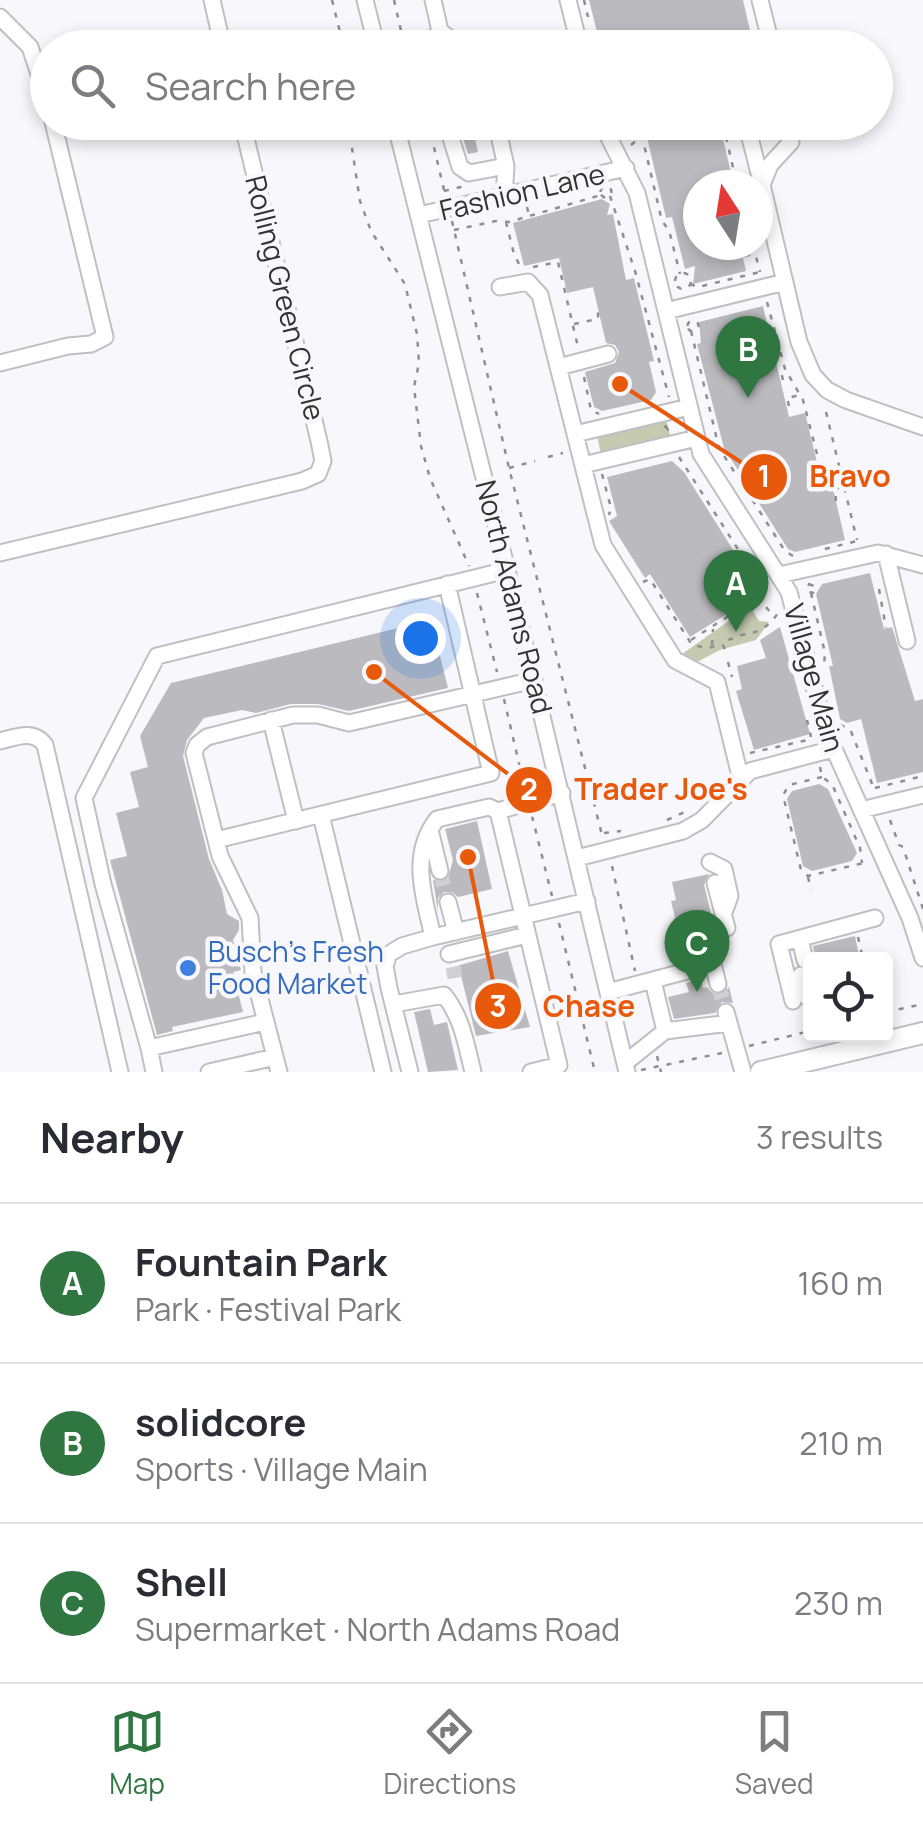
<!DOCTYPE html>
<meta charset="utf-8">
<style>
body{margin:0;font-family:Manrope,sans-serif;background:#f2f2f3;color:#2b2b33}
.controls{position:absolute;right:30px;bottom:30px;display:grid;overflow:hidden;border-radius:10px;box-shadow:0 5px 15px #0003}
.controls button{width:90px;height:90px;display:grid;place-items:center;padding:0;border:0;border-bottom:2px solid #e1e1e2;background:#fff;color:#2b2b33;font:50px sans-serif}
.compass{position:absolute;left:683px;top:170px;width:90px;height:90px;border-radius:50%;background:#fff;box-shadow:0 5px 15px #0003;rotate:348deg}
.you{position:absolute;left:420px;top:638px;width:35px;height:35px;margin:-25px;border:8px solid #fff;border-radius:50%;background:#1a73e8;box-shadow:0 0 0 15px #1a73e833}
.badge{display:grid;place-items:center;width:65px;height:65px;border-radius:50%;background:#307641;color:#fff;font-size:32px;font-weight:700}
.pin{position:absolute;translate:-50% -82px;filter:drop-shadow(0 2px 5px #0008)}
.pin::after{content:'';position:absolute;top:52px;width:35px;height:30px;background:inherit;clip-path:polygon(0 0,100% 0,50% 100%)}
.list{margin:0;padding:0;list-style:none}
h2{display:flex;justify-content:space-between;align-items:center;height:130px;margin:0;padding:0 40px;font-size:42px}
h2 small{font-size:32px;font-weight:400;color:#7c7c81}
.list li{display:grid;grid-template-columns:65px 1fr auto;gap:30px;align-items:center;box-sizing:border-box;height:160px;padding:0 40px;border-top:2px solid #e1e1e2}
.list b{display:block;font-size:38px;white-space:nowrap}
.list p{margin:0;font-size:32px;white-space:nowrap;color:#7c7c81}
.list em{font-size:32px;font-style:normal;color:#7c7c81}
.icon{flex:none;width:55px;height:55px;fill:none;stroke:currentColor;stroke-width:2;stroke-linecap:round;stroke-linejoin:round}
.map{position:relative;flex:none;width:923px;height:1072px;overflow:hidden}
.search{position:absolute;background:#fff;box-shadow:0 5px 15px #0003;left:30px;right:30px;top:30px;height:110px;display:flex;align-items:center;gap:25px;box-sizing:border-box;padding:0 35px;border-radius:55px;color:#7c7c81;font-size:38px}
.sheet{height:610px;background:#fff}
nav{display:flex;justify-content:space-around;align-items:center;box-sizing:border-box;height:140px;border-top:2px solid #e1e1e2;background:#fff;font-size:28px;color:#7c7c81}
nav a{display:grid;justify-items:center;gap:5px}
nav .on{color:#307641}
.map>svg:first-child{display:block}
</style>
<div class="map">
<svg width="923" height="1072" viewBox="0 0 923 1072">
<rect width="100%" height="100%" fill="#f8f8fc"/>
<path fill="#c5cab1" d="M666 419 671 439 601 455 597 435Z
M750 606 759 621 769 622 756 640 720 650 699 661 690 660 682 654Z"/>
<path fill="#bbbbbf" d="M589 0H743L754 48H596L599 40Z
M458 122H471L478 152 468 154Z
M619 122H719L734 185H698V245H748L751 256 743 258 746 271 693 284 695 266 685 269 672 217 666 218 645 129 622 134Z
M602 199 610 204 607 215 613 214 626 280 634 278 654 361 649 362 656 392 651 400 602 411 594 407 585 372 615 363 619 352 615 345 606 343 593 287 567 293 559 258 524 266 513 223Z
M763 306 789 417 805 413 823 487 832 484 845 540 795 552 788 549 724 448 697 344 701 343 699 322Z
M672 461 684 472 754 583 751 599 690 637 650 574 645 578 609 521 617 516 607 477Z
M870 573 884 629 892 627 915 701 923 699V772L877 783 861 719 847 723 840 719 829 666H833L816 594 822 584Z
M431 620 448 688 349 711 318 704H291L256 713 242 710 204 718 187 740 183 756 209 859 222 890 227 914 239 921V930L233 940 241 970 233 972 243 1012 172 1027 173 1031 157 1035 110 860 127 856 116 813 139 807 130 772 148 767 140 736 171 683Z
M780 627 810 734 754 750 736 691 742 689 737 666 766 658 760 640Z
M819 784 828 789 857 853 852 861 812 871 803 866 787 799 792 791Z
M477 821 492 889 458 897 452 892H444L438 898V911L433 880 442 882 448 878 453 860 445 829Z
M709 874 704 885 713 921 678 930 671 901 676 900 672 882Z
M855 936 860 960H816L813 946Z
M508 951 530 1027 476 1036 461 976 449 979 447 969Z
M701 979 703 988 707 987 714 994 722 995 729 987 733 1003 722 1002 715 1013 674 1019 668 997 689 992 686 983Z
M430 1009 434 1025 447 1022 458 1070 428 1072 414 1012Z"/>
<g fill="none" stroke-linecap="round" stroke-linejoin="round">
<path stroke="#d0d0d4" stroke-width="15" stroke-dasharray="15 8" stroke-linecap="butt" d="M440 871 448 902
M453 967 455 978
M718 984 726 1012"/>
<g stroke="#c0c0c4" stroke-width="19">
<path id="minor" d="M212 0 223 48
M365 0 377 48
M433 0 440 31 452 40 455 48
M568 0 580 48
M760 0 772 48
M0 17 30 47 48 101
M430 48 429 43 440 31
M395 122 507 570 627 1072
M446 122 460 167 469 173 506 166
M496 122 506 166 504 198
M601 122 637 193 701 454 789 592 825 729 910 918 923 958
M746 122 762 185
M790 122 791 142 770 165 762 185 799 342 813 375 827 390 846 400 923 427
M419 215 626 168
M500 287 528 282 540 295 603 545 675 660 717 682 741 780
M666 311 785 282
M0 363 68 346 91 344 105 337 53 122
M559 367 608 354
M575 434 689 407
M583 465 697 438
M0 553 302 481 318 474 323 461 319 441 242 122
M886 554 907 641
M779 575 878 553 923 565
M271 720 296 821
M0 741C16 737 34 729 45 745L120 1072
M861 810 923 795
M498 811 559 1065 531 1072
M321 815 383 1072
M430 830 440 871
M216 840 491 773 447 584
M577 858 683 831 702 820 750 771 833 749
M710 862 724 869 730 896 723 915
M715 883 727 928
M448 902 456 932
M433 937C424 897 409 855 437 819L489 807 498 811 562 793
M800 939 805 960
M449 954 527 935
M801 975 807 997
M653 981 665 1031
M608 992 713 964 718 984
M793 1001 779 944 875 918
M394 1004 444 995C462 1017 466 1044 473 1072
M726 1012 743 1072
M149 1048 103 884 84 798 157 656 507 570
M625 1063 665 1031 729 1023
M154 1072 149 1048 265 1022
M209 1072 275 1057
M279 1072 253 972 250 918 220 856 194 753 197 745 207 737 293 715H318L349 723 534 680
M410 1072 389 988 385 966 389 954 402 946 433 937 587 901"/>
</g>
<g stroke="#c0c0c4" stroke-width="24">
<path id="major" d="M761 1072 923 1033"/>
</g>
<path stroke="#8f8f91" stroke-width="2.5" stroke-dasharray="5 8" stroke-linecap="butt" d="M332 0 344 48
M394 0 405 48
M584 0 588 17
M348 122 360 201 371 231 405 284 417 334 419 363 414 387 421 446 430 478 469 566
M428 122 445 194
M726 137 737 185
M631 145 642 136 662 221 669 230 680 274
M600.5 192a5.5 5.5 0 1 1 11 0a5.5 5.5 0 1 1-11 0Z
M444 191 465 186
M610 196 635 271 669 397
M527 207 529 215
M452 221 509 468 602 835
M506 222 514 254 521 268
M454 230 496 221 509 222 601 195
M753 245 760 272
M533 267 558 262 578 347
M675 281a8 8 0 1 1 16 0a8 8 0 1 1-16 0Z
M690 284 698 287 760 272
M767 302 785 369 803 400 824 481 842 477
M687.5 326a5.5 5.5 0 1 1 11 0a5.5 5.5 0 1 1-11 0Z
M574 324 598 319V307
M691 331 719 448 785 551 793 556
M584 377 591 410 599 414
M783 380 781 372 784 371
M789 406 787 398 800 395
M826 412 857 540
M666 426 668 430 664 431 663 428Z
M548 457 563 453
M679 457 759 582
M509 468 535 461
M602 474 611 508 609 515
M844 480 855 478
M836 501 835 489 843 487
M825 549 857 541
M643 582 650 579 692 645 708 648 722 644
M809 584 816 587 813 593 807 591Z
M879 589 886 628
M477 593 497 672
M811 593 825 653 824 665
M758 597 774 617
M739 623 742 609
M691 640 758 597 762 576
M712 645 713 629
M725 649 722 644C749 626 756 643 779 612
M728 662 732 677
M504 699 525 789
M807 720 811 737
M840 725 850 729 875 791
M750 753 812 739
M820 767 822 777 832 784 860 848 862 863
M822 777 789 785 783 795 801 870 808 876 868 862
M875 788 923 776
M532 816 552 896
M667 820 687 811
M890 820 899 845 903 847 923 909
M604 833 621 831
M612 866 635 971
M808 877 811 890
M559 923 595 1072
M858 937 863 959
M886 1012 923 1004
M749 1046 810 1031
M657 1056 661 1072
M641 1070 722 1053"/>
<use href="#minor" stroke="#fff" stroke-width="15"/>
<use href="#major" stroke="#fff" stroke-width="20"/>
</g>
<circle fill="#3f7fe0" stroke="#f8f8fc" stroke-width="4" cx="188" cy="968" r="10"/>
<g text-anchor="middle" stroke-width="9" stroke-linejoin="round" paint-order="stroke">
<g font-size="28" fill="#323233" stroke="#f8f8fc">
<text transform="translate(522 192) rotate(-13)" y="10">Fashion Lane</text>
<text transform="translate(285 298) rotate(76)" y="10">Rolling Green Circle</text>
<text transform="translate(514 597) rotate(76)" y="10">North Adams Road</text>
<text transform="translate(814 678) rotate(74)" y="10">Village Main</text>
</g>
<g font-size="28" fill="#366cbe" stroke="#f8f8fc" text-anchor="start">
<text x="208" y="962">Busch's Fresh<tspan x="208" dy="32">Food Market</tspan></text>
</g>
</g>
<path fill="none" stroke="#e8590c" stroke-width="4" d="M620 384L764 477M374 672L529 790M468 857L498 1006"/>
<g fill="#e8590c" stroke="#f8f8fc" stroke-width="4">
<circle cx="620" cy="384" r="10"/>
<circle cx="374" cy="672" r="10"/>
<circle cx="468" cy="857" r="10"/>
<circle cx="764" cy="477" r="25"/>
<circle cx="529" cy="790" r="25"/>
<circle cx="498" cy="1006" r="25"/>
</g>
<g font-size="30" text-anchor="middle" font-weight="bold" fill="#fff">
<text x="764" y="487">1</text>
<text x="529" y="800">2</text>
<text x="498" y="1017">3</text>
</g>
<g font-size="30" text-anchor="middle" font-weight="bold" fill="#e8590c" stroke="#f8f8fc" stroke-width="9" stroke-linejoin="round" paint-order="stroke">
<text x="850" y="487">Bravo</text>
<text x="661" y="800">Trader Joe's</text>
<text x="589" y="1017">Chase</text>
</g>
</svg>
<div class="controls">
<button><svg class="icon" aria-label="locate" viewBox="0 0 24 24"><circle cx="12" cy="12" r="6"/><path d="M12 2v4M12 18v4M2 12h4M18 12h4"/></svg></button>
</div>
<svg class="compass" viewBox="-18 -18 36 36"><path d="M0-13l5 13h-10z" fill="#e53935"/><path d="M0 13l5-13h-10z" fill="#7c7c81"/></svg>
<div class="you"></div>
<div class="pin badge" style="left:736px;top:632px">A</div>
<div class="pin badge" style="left:748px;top:398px">B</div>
<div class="pin badge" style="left:697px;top:992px">C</div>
<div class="search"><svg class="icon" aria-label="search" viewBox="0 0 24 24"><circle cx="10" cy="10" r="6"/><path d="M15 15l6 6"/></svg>Search here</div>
</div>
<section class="sheet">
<h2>Nearby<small>3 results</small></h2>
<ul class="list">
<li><span class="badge">A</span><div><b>Fountain Park</b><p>Park · Festival Park</p></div><em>160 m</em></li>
<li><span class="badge">B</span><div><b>solidcore</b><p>Sports · Village Main</p></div><em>210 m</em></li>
<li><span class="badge">C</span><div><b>Shell</b><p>Supermarket · North Adams Road</p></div><em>230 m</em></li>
</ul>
</section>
<nav>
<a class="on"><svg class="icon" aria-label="map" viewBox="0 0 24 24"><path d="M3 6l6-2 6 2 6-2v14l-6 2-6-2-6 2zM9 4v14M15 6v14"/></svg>Map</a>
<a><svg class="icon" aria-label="directions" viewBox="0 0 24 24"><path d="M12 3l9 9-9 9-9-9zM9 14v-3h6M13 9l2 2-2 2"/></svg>Directions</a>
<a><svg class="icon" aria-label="saved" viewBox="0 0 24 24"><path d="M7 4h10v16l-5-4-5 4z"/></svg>Saved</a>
</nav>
